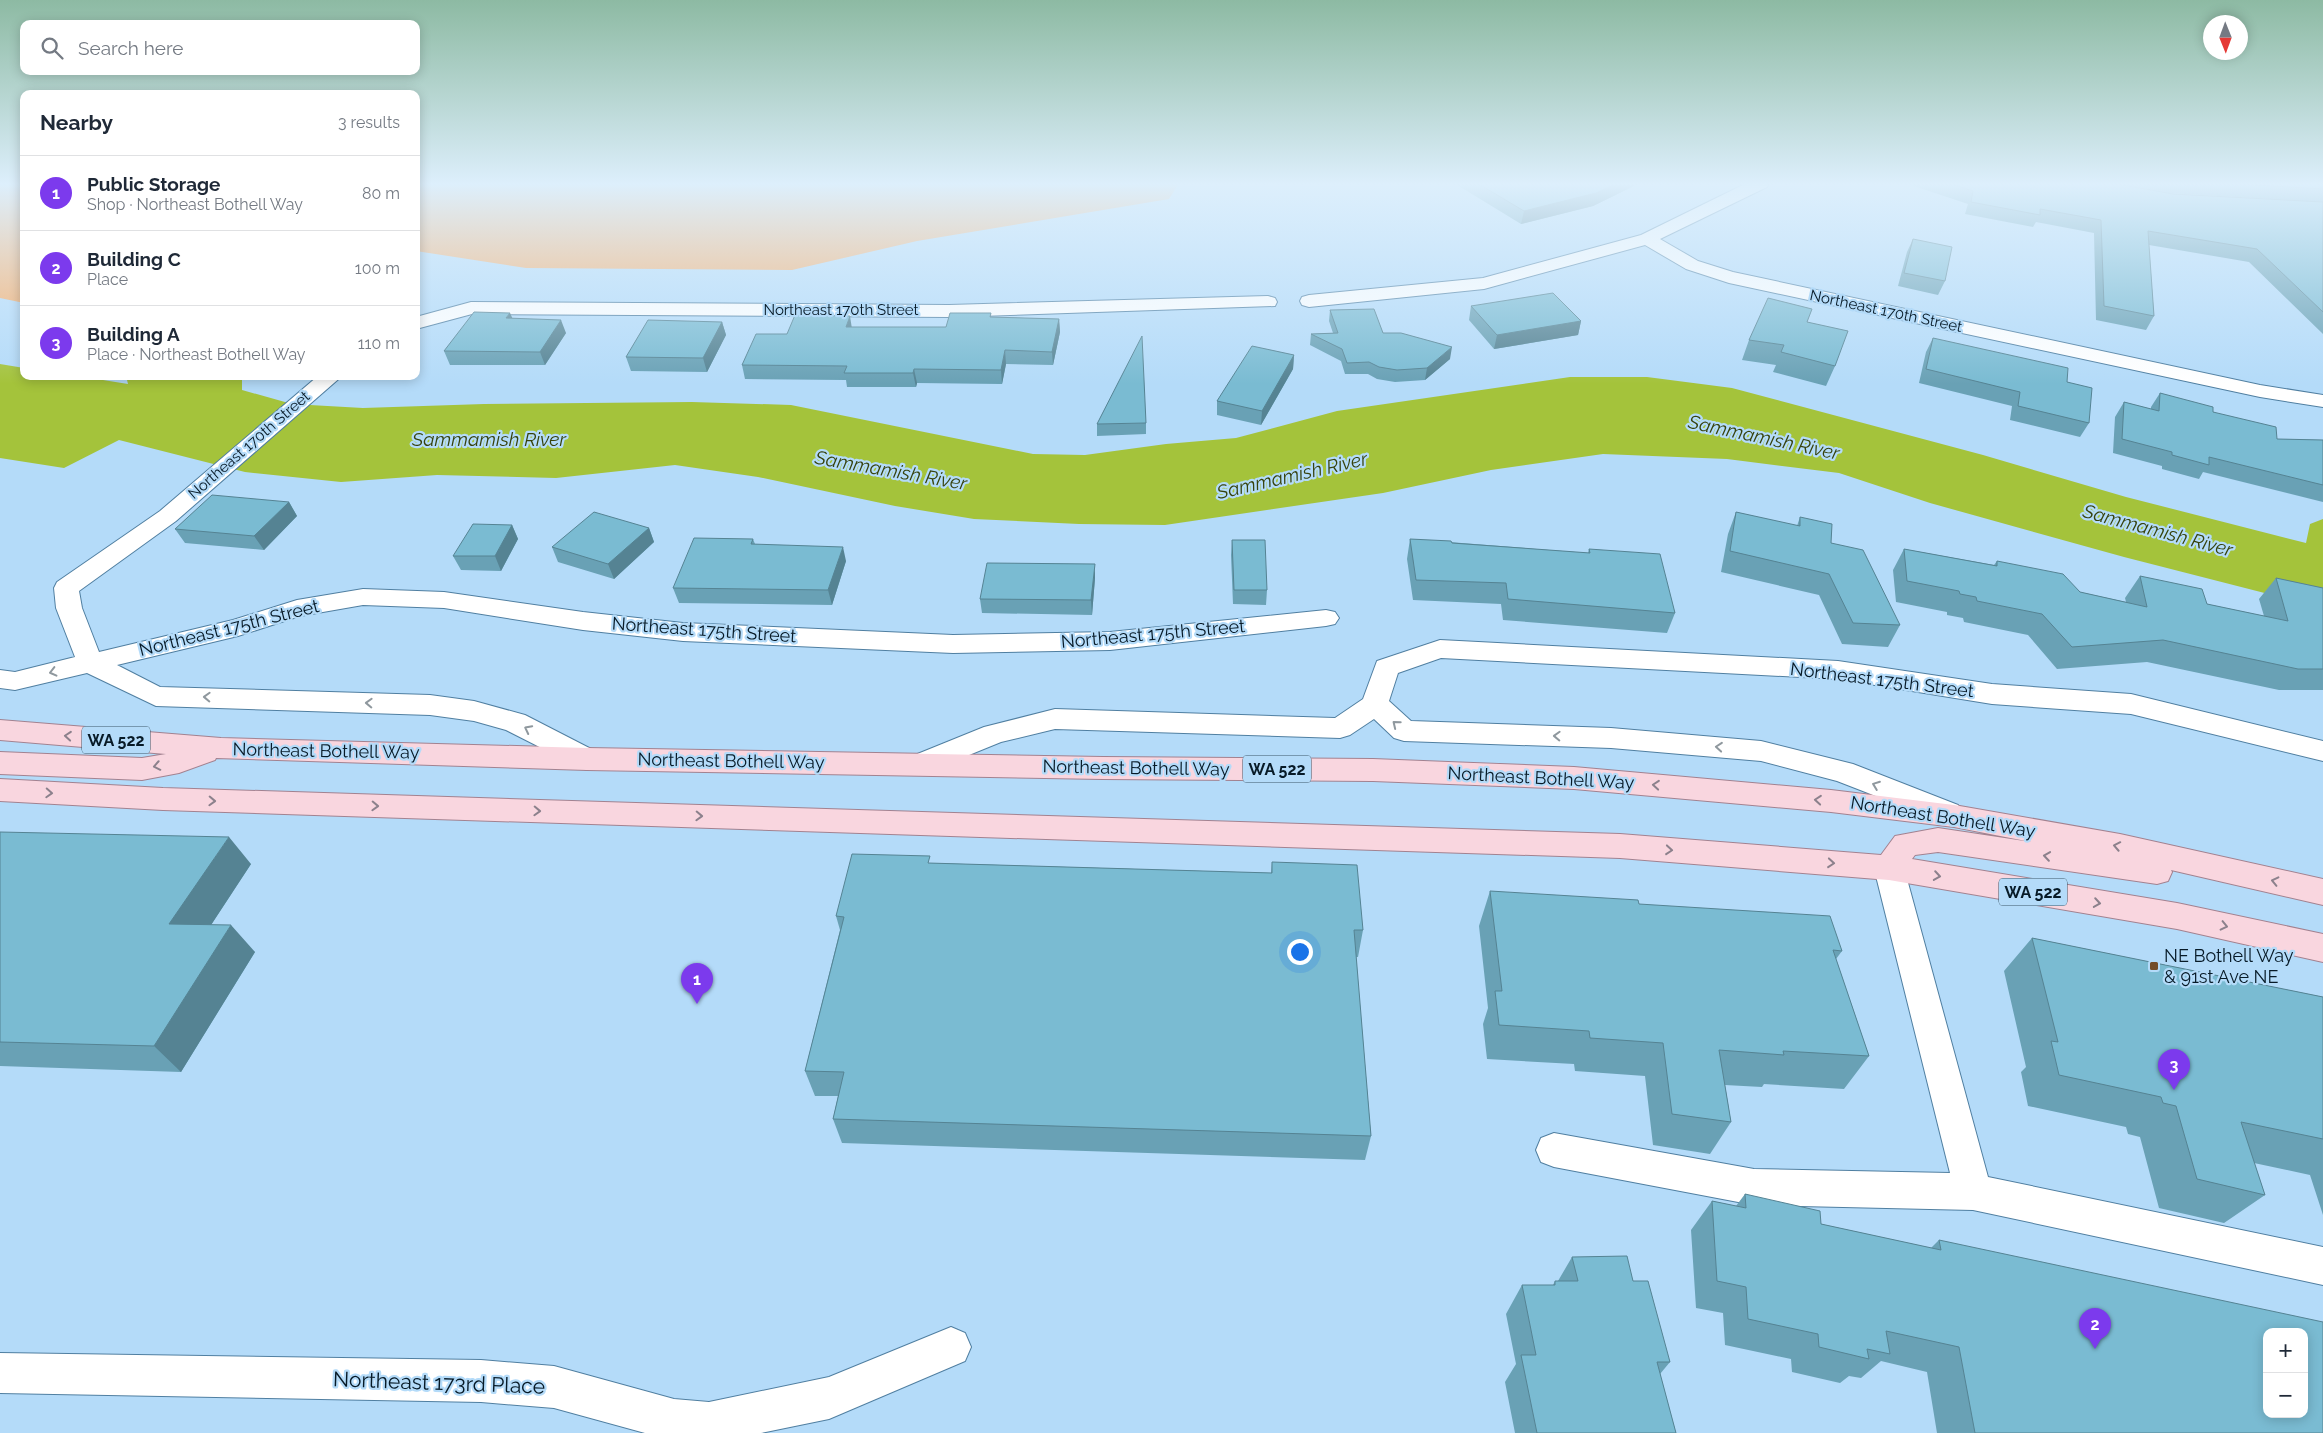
<!DOCTYPE html>
<meta charset="utf-8">
<style>
body{margin:0;font-family:Raleway,sans-serif;background:#f2f2f3;color:#1f2937}
.controls{position:absolute;right:15px;bottom:15px;display:grid;overflow:hidden;border-radius:10px;box-shadow:0 2px 12px #0003}
.controls button{width:45px;height:45px;display:grid;place-items:center;padding:0;border:0;border-bottom:1px solid #e0e1e3;background:#fff;color:#1f2937;font:25px sans-serif}
.compass{position:absolute;left:2203px;top:15px;width:45px;height:45px;border-radius:50%;background:#fff;box-shadow:0 2px 12px #0003;rotate:179deg}
.you{position:absolute;left:1299px;top:951px;width:18px;height:18px;margin:-12px;border:4px solid #fff;border-radius:50%;background:#1a73e8;box-shadow:0 0 0 8px #1a73e833}
.badge{display:grid;place-items:center;width:32px;height:32px;border-radius:50%;background:#7c3aed;color:#fff;font-size:16px;font-weight:700}
.pin{position:absolute;translate:-50% -41px;filter:drop-shadow(0 1px 2px #0008)}
.pin::after{content:'';position:absolute;top:26px;width:18px;height:15px;background:inherit;clip-path:polygon(0 0,100% 0,50% 100%)}
.list{margin:0;padding:0;list-style:none}
h2{display:flex;justify-content:space-between;align-items:center;height:65px;margin:0;padding:0 20px;font-size:21px}
h2 small{font-size:16px;font-weight:400;color:#747a83}
.list li{display:grid;grid-template-columns:32px 1fr auto;gap:15px;align-items:center;box-sizing:border-box;height:75px;padding:0 20px;border-top:1px solid #e0e1e3}
.list b{display:block;font-size:19px;white-space:nowrap}
.list p{margin:0;font-size:16px;white-space:nowrap;color:#747a83}
.list em{font-size:16px;font-style:normal;color:#747a83}
.icon{flex:none;width:28px;height:28px;fill:none;stroke:currentColor;stroke-width:2;stroke-linecap:round;stroke-linejoin:round}
.map{position:relative;flex:none;width:2323px;height:1433px;overflow:hidden}
.search{position:absolute;background:#fff;box-shadow:0 2px 12px #0003;left:20px;top:20px;width:400px;height:55px;display:flex;align-items:center;gap:12px;box-sizing:border-box;padding:0 18px;border-radius:10px;color:#747a83;font-size:19px}
.panel{position:absolute;background:#fff;box-shadow:0 2px 12px #0003;left:20px;top:90px;width:400px;height:290px;border-radius:10px}
.map>svg:first-child{display:block}
</style>
<div class="map">
<svg width="2323" height="1433" viewBox="0 0 2323 1433">
<rect width="100%" height="100%" fill="#b4dbf9"/>
<path fill="#f8ab64" d="M0 183H24V303L0 298Z
M416 183H1179L1169 199 917 241 792 270 526 268 416 251Z"/>
<path fill="#a4c33b" d="M0 364 24 368V376H78L128 384 126 376H242V390L292 404 363 408 484 404 692 402 791 405 1033 454 1085 455 1166 444 1236 438 1337 411 1570 377H1647L1732 388 1983 455 2126 497 2306 543 2310 524 2323 519V608L2124 557 1930 503 1839 473 1727 459 1603 454 1491 470 1383 493 1165 525 1079 524 974 519 895 506 758 477 675 465 556 478 437 475 341 482 245 472 119 440 64 468 0 458Z"/>
<g fill="none" stroke-linecap="round" stroke-linejoin="round">
<g stroke="#507fa1" stroke-width="2">
<path id="minor" d="M1747 183H1769L1767 187 1660 239 1698 261 1733 272 2260 385 2323 395V407L2260 397 1729 283 1686 269 1645 245 1484 289 1309 307 1302 305 1300 301 1302 297 1309 295 1483 278 1641 235Z
M1268 296 1275 298 1277 302 1275 306 949 317 472 314 416 329V317L471 302 949 305Z
M318 376H342L176 521 79 591 82 608 99 652 233 620 297 600 363 589 444 592 583 612 683 623 953 635 1110 632 1326 610 1335 612 1339 618 1335 624 1326 626 1110 650 953 653 683 641 583 630 444 608 363 605 300 616 238 636 117 665 160 687 430 695 474 701 525 715 597 752 601 759 597 766 587 770 577 766 506 730 474 721 430 715 156 706 87 673 15 690 0 688V670L15 672 75 657 56 608 54 588 57 582 160 511Z
M1440 640 1838 661 1992 684 2131 694 2323 741V761L2131 714 1992 704 1838 679 1441 658 1398 673 1389 701 1411 721 1611 728 1761 741 1853 764 1958 805 1963 813 1958 821 1948 824 1837 781 1761 761 1611 748 1404 741 1394 738 1374 719 1350 735 1340 738 1055 729 1001 742 920 775 910 771 906 764 910 757 984 727 1055 709 1335 718 1363 699 1377 661Z
M1889 856 1900 859 1904 868 1988 1177 2323 1247V1285L1973 1210 1754 1205 1554 1167 1541 1162 1536 1150 1541 1138 1554 1133 1754 1169 1950 1173 1874 868 1878 859Z
M951 1327 965 1333 971 1347 965 1361 829 1419 761 1433H645L554 1408 481 1402 0 1393V1353L481 1360 554 1366 674 1399 709 1402 829 1377Z"/>
</g>
<g stroke="#a28290" stroke-width="2">
<path id="primary" d="M0 720 221 738 587 748 1103 757 1373 759 1574 767 1831 790 1954 805 2120 834 2323 879V905L2171 870 2172 872 2168 881 2157 884 1938 852 1915 855 1912 859 2177 903 2323 934V962L2177 929 1889 880 1620 858 163 810 0 801V779L163 788 1620 834 1881 855 1895 836 1938 828 2031 842 1954 827 1831 812 1574 789 1373 781 1103 779 587 770 216 758 215 760 179 773 142 780 0 774V752L142 758 166 754 0 740Z"/>
</g>
<use href="#minor" fill="#fff" fill-rule="evenodd"/>
<use href="#primary" fill="#f9d6df" fill-rule="evenodd"/>
</g>
<path fill="#69a1b5" d="M1454 183H1640L1593 206 1521 224Z
M1905 183H2112L2161 192 2115 183H2323V202L2167 193 2173 194 2323 202V334L2249 262 2149 245 2154 316 2146 330 2096 320 2094 233 2036 222 2033 227 1965 214 1968 204Z
M1913 239 1945 281 1938 295 1898 286 1907 252Z
M1471 306 1581 321 1578 335 1494 349 1469 320Z
M1330 310 1383 333 1450 359 1425 380 1395 382 1377 379 1368 374H1345L1341 361 1310 345 1311 334 1333 333 1329 321Z
M991 317 1059 319 1060 332 1053 365 1006 364 1002 384 917 383 916 387H847L846 380 745 379 742 365 852 327H946Z
M513 318 566 333 545 365H450L444 351Z
M722 322 726 335 707 372 631 371 626 357Z
M1807 322 1835 366 1826 386 1773 372 1776 365 1742 360 1749 340Z
M1933 338 2067 382 2089 423 2080 437 2010 420 2012 406 1919 383 1926 352Z
M1294 355 1293 369 1261 425 1217 415V401Z
M2160 393 2213 412 2277 439 2323 440V502L2203 472 2199 479 2162 469V466L2113 453 2115 417 2124 402 2151 409V407Z
M1146 423V434L1097 436V424Z
M289 502 297 516 264 550 185 543 175 529Z
M1736 512 1797 526 1800 517 1831 543 1900 625 1888 647 1842 644 1819 595 1721 572 1728 534Z
M512 525 518 539 501 571 461 570 453 556Z
M649 528 654 542 614 579 558 562 552 547Z
M753 539 755 544 846 561 832 605 679 603 673 588Z
M1410 539 1588 553 1589 549 1675 613 1667 633 1503 620 1501 604 1413 600 1407 559Z
M1232 540 1267 590 1266 605 1233 604 1231 555Z
M1904 549 1994 565 1997 561 2080 592 2126 602 2125 598 2140 576 2207 604 2264 616 2259 599 2276 578 2323 588V690H2279L2147 662 2057 669 2028 635 1964 622 1963 618 1947 615V612L1896 602 1893 570Z
M1095 578 1092 615 982 613 980 599Z
M0 832 251 864 211 925 255 952 181 1072 0 1066Z
M1272 862 1363 930 1358 957H1356L1371 1136 1365 1160 842 1143 833 1119 838 1096H815L805 1071 840 930 836 916 931 863 1271 873Z
M1490 891 1639 904 1842 951 1836 959 1869 1056 1844 1089 1764 1084 1762 1087 1725 1085 1731 1122 1710 1154 1653 1145 1645 1076 1575 1071 1574 1064 1487 1059 1483 1024 1488 1008 1479 926Z
M2032 938 2323 997V1215L2310 1175 2254 1163 2265 1195 2224 1223 2159 1208 2140 1137 2128 1134 2126 1127 2028 1106 2021 1072 2026 1067 2004 971Z
M1745 1194 1821 1224 1931 1248 1939 1240 2323 1433H1937L1927 1372 1881 1361 1861 1378 1849 1376 1840 1383 1792 1372 1791 1359 1725 1345 1723 1313 1696 1308 1691 1230 1712 1201 1736 1206Z
M1572 1257 1633 1281 1670 1362 1660 1374 1676 1433H1515L1505 1382 1516 1364 1506 1314 1522 1285H1553L1555 1281H1558Z"/>
<path fill="#558393" d="M1617 183H1640L1593 206 1521 224 1524 211Z
M510 313 516 326 506 318Z
M850 316 852 329 846 327Z
M1059 319 1060 332 1053 365 1052 352Z
M561 320 566 333 545 365 540 352Z
M1581 321 1578 335 1494 349 1497 335Z
M722 322 726 335 707 372 703 358Z
M1452 347 1450 359 1425 380 1427 368Z
M1005 350 1006 364 1002 384 1001 370Z
M1294 355 1293 369 1261 425 1262 411Z
M914 369 917 383 916 387 913 373Z
M289 502 297 516 264 550 254 536Z
M512 525 518 539 501 571 495 556Z
M649 528 654 542 614 579 608 564Z
M843 547 846 561 832 605 828 590Z
M1095 564V578L1092 615 1091 600Z
M229 837 251 864 194 951 169 924Z
M231 925 255 952 181 1072 154 1046Z"/>
<path fill="#7abbd2" stroke="#558393" fill-rule="evenodd" d="M1477 183H1617L1596 193 1524 211Z
M1949 183H2112L2173 194 2323 202V312L2257 249 2148 231 2154 316 2104 306 2101 220 2040 209V215L1971 202 1973 191Z
M2222 183H2323V189Z
M1913 239 1952 247 1945 281 1904 273Z
M1553 293 1581 321 1497 335 1471 306Z
M1768 298 1812 309 1807 322 1848 331 1835 366 1781 352 1784 345 1749 340Z
M1374 309 1383 333H1401L1452 347 1427 368 1397 370 1379 367 1369 362 1347 363 1342 349 1311 334 1338 333 1330 310Z
M474 312 510 313 506 318 561 320 540 352 444 351Z
M950 313H991L990 317 1059 319 1052 352 1005 350 1001 370 914 369 913 373H844L847 366 742 365 756 334H787L795 315 850 316 846 327H946Z
M648 320 722 322 703 358 626 357Z
M1142 336 1146 423 1097 424Z
M1933 338 2068 368 2067 382 2092 388 2089 423 2018 406 2020 392 1926 369Z
M1252 346 1294 355 1262 411 1217 401Z
M2160 393 2213 407V412L2276 427 2277 439 2323 440V485L2209 457V465L2172 455V452L2122 439 2124 402 2159 411Z
M212 495 289 502 254 536 175 529Z
M594 512 649 528 608 564 552 547Z
M1736 512 1800 526V517L1832 524 1831 543 1863 550 1900 625 1853 623 1829 574 1730 551Z
M473 524 512 525 495 556H453Z
M694 538 753 539 751 544 843 547 828 590 673 588Z
M1410 539 1451 541 1452 543 1590 553 1589 549 1660 554 1675 613 1508 599 1506 583 1416 580Z
M1232 540H1265L1267 590H1234Z
M1904 549 1997 566V561L2063 574 2080 592 2147 607 2140 576 2202 589 2207 604 2288 621 2276 578 2323 588V669H2298L2163 640 2072 647 2042 614 1977 601 1976 597 1960 594 1959 591 1907 581Z
M987 563 1095 564 1091 600 980 599Z
M0 832 229 837 169 924 231 925 154 1046 0 1042Z
M852 854 930 856 928 863 1272 873V862L1357 865 1363 930H1354L1371 1136 833 1119 844 1072 805 1071 844 917 836 916Z
M1490 891 1638 900 1639 904 1830 916 1842 951 1833 950 1869 1056 1783 1051 1784 1055 1719 1050 1731 1122 1672 1114 1663 1043 1590 1038 1589 1031 1499 1025 1495 991H1502Z
M2032 938 2323 997V1139L2241 1122 2265 1195 2197 1179 2176 1106 2163 1103 2161 1097 2059 1075 2051 1041 2058 1042Z
M1745 1194 1820 1211 1821 1224 1941 1250 1939 1240 2323 1322V1433H1975L1959 1347 1886 1331 1890 1354 1867 1349 1869 1359 1819 1347 1818 1334 1748 1319 1746 1287 1717 1281 1712 1201 1746 1208ZM2267 1332H2304V1414H2267Z
M1627 1256 1633 1281H1648L1670 1362H1657L1676 1433H1537L1521 1355H1536L1522 1285H1555V1281H1578L1572 1257Z"/>
<defs><path id="oneway-chevron" d="M-2-3.5L2.5 0L-2 3.5" fill="none" stroke-width="1.6" stroke-linecap="round" stroke-linejoin="round" transform="scale(1.25)"/></defs>
<g stroke="#8f989e">
<use href="#oneway-chevron" transform="translate(53 672) rotate(166)"/>
<use href="#oneway-chevron" transform="translate(207 697) rotate(-178)"/>
<use href="#oneway-chevron" transform="translate(369 703) rotate(-178)"/>
<use href="#oneway-chevron" transform="translate(1396 724) rotate(-141)"/>
<use href="#oneway-chevron" transform="translate(528 729) rotate(-153)"/>
<use href="#oneway-chevron" transform="translate(1557 736) rotate(-178)"/>
<use href="#oneway-chevron" transform="translate(1719 747) rotate(-175)"/>
<use href="#oneway-chevron" transform="translate(1876 785) rotate(-159)"/>
</g>
<g stroke="#8c818c">
<use href="#oneway-chevron" transform="translate(68 736) rotate(-175)"/>
<use href="#oneway-chevron" transform="translate(157 766) rotate(169)"/>
<use href="#oneway-chevron" transform="translate(1656 785) rotate(-175)"/>
<use href="#oneway-chevron" transform="translate(49 793) rotate(3)"/>
<use href="#oneway-chevron" transform="translate(1818 800) rotate(-175)"/>
<use href="#oneway-chevron" transform="translate(212 801) rotate(2)"/>
<use href="#oneway-chevron" transform="translate(375 806) rotate(2)"/>
<use href="#oneway-chevron" transform="translate(537 811) rotate(2)"/>
<use href="#oneway-chevron" transform="translate(699 816) rotate(2)"/>
<use href="#oneway-chevron" transform="translate(2117 846) rotate(-169)"/>
<use href="#oneway-chevron" transform="translate(1669 850) rotate(5)"/>
<use href="#oneway-chevron" transform="translate(2047 856) rotate(-172)"/>
<use href="#oneway-chevron" transform="translate(1831 863) rotate(5)"/>
<use href="#oneway-chevron" transform="translate(1937 876) rotate(9)"/>
<use href="#oneway-chevron" transform="translate(2275 881) rotate(-167)"/>
<use href="#oneway-chevron" transform="translate(2097 903) rotate(9)"/>
<use href="#oneway-chevron" transform="translate(2224 926) rotate(13)"/>
</g>
<linearGradient id="sky" x2="0" y2="1"><stop stop-color="#8dbaa3"/><stop offset="0.48" stop-color="#ddeffc"/><stop offset="1" stop-color="#ddeffc" stop-opacity="0"/></linearGradient>
<rect width="2323" height="384" fill="url(#sky)"/>
<rect fill="#734d2a" stroke="#b4dbf9" stroke-width="2" x="2149" y="961" width="10" height="10" rx="2.5"/>
<g text-anchor="middle" stroke-width="4.5" stroke-linejoin="round" paint-order="stroke">
<g font-size="15" fill="#071a27" stroke="#b4dbf9">
<text x="841" y="315">Northeast 170th Street</text>
<text transform="translate(1886 311) rotate(12)" y="5">Northeast 170th Street</text>
<text transform="translate(249 445) rotate(-41)" y="5">Northeast 170th Street</text>
</g>
<g fill="#b4dbf9" stroke="#3b5466" stroke-width="1">
<rect x="82" y="726.5" width="68" height="27" rx="4"/>
<rect x="1243" y="755.5" width="68" height="27" rx="4"/>
<rect x="1999" y="878.5" width="68" height="27" rx="4"/>
</g>
<g font-size="16" font-weight="bold" fill="#071a27">
<text x="116" y="746">WA 522</text>
<text x="1277" y="775">WA 522</text>
<text x="2033" y="898">WA 522</text>
</g>
<g font-size="18" fill="#071a27" stroke="#b4dbf9">
<text transform="translate(229 628) rotate(-14)" y="6">Northeast 175th Street</text>
<text transform="translate(704 630) rotate(4)" y="6">Northeast 175th Street</text>
<text transform="translate(1153 634) rotate(-5)" y="6">Northeast 175th Street</text>
<text transform="translate(1882 680) rotate(7)" y="6">Northeast 175th Street</text>
<text transform="translate(326 751) rotate(1)" y="6">Northeast Bothell Way</text>
<text transform="translate(731 761) rotate(1)" y="6">Northeast Bothell Way</text>
<text transform="translate(1136 768) rotate(1)" y="6">Northeast Bothell Way</text>
<text transform="translate(1541 778) rotate(3)" y="6">Northeast Bothell Way</text>
<text transform="translate(1943 817) rotate(9)" y="6">Northeast Bothell Way</text>
</g>
<g font-size="18" fill="#071a27" stroke="#b4dbf9" text-anchor="start">
<text x="2164" y="962">NE Bothell Way<tspan x="2164" dy="21">&amp; 91st Ave NE</tspan></text>
</g>
<g font-size="19" font-style="italic" fill="#36420c" stroke="#b4dbf9">
<text transform="translate(1764 437) rotate(12)" y="7">Sammamish River</text>
<text x="489" y="446">Sammamish River</text>
<text transform="translate(891 470) rotate(10)" y="7">Sammamish River</text>
<text transform="translate(1292 475) rotate(-13)" y="7">Sammamish River</text>
<text transform="translate(2158 530) rotate(15)" y="7">Sammamish River</text>
</g>
<g font-size="21" fill="#071a27" stroke="#b4dbf9">
<text transform="translate(439 1383) rotate(2)" y="7">Northeast 173rd Place</text>
</g>
</g>
</svg>
<div class="controls">
<button>+</button>
<button>−</button>
</div>
<svg class="compass" viewBox="-18 -18 36 36"><path d="M0-13l5 13h-10z" fill="#e53935"/><path d="M0 13l5-13h-10z" fill="#747a83"/></svg>
<div class="you"></div>
<div class="pin badge" style="left:697px;top:1004px">1</div>
<div class="pin badge" style="left:2095px;top:1349px">2</div>
<div class="pin badge" style="left:2174px;top:1090px">3</div>
<div class="search"><svg class="icon" aria-label="search" viewBox="0 0 24 24"><circle cx="10" cy="10" r="6"/><path d="M15 15l6 6"/></svg>Search here</div>
<section class="panel">
<h2>Nearby<small>3 results</small></h2>
<ul class="list">
<li><span class="badge">1</span><div><b>Public Storage</b><p>Shop · Northeast Bothell Way</p></div><em>80 m</em></li>
<li><span class="badge">2</span><div><b>Building C</b><p>Place</p></div><em>100 m</em></li>
<li><span class="badge">3</span><div><b>Building A</b><p>Place · Northeast Bothell Way</p></div><em>110 m</em></li>
</ul>
</section>
</div>
